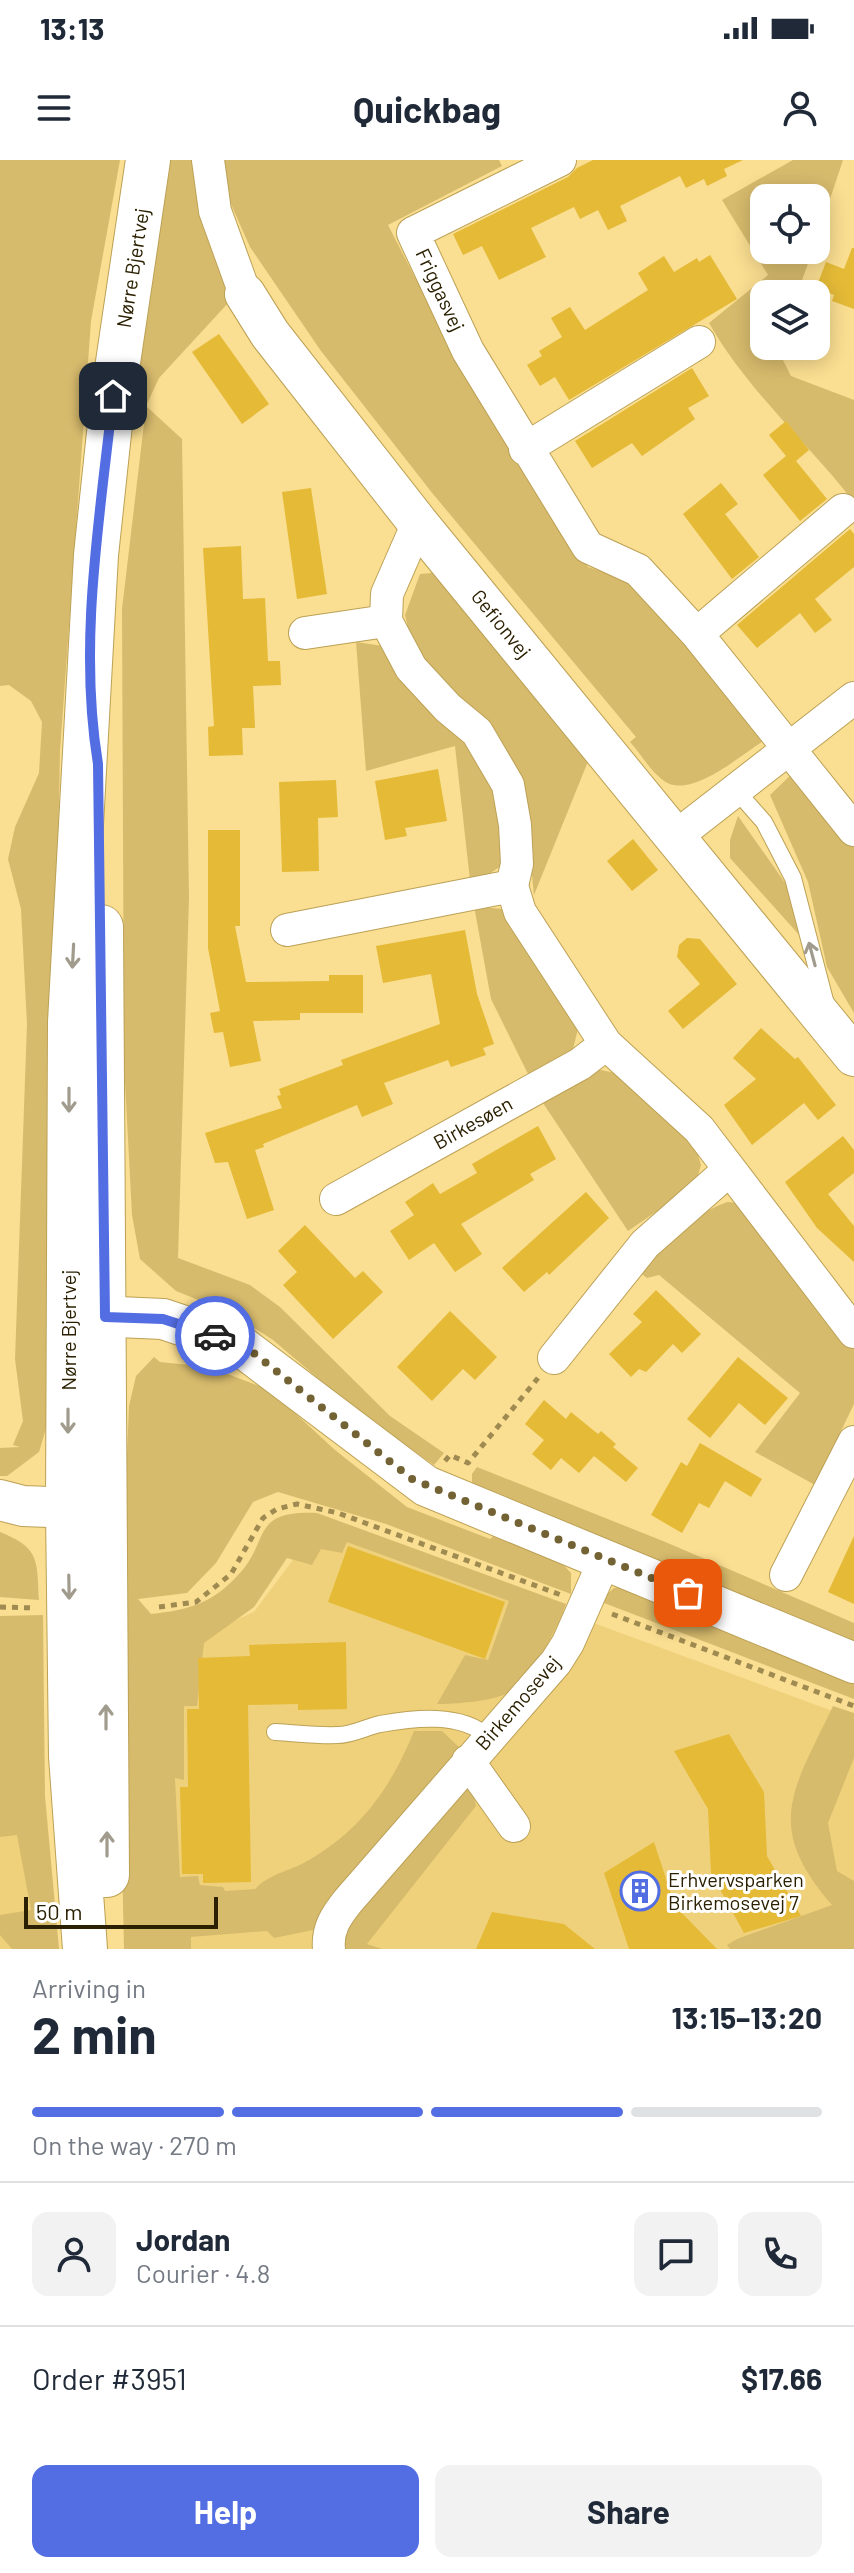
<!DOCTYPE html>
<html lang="en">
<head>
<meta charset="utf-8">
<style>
	body { margin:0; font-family:Barlow,sans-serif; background:#f2f2f3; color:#1f2937; height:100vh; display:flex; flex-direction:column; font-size:30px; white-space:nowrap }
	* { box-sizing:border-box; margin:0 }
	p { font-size:26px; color:#747a83 }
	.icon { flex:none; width:44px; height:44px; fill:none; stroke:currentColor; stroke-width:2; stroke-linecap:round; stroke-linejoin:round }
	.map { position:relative; height:1789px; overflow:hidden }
	.details { display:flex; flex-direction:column; background:#fff; flex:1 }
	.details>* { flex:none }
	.fabs { position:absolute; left:750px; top:24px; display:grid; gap:16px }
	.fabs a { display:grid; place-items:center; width:80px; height:80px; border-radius:16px; background:#fff; box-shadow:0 4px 20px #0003; font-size:40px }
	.scale { position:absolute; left:24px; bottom:20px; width:194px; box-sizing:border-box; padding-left:8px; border:4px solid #2b2001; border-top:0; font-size:22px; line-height:28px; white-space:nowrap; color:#2b2001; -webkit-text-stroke:6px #fff; paint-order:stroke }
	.pin { position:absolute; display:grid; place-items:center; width:68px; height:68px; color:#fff; margin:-34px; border-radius:16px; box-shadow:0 4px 12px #0006 }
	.courier { position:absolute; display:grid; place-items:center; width:80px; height:80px; margin:-40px; border:6px solid #536de2; border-radius:50%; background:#fff; color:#222; box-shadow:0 2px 10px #0007 }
	.headline em { font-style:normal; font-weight:700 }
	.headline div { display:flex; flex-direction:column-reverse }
	.headline { display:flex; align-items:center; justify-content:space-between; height:136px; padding:0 32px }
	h1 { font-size:52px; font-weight:700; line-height:60px }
	.bar { display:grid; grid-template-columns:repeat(4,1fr); gap:12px 8px; align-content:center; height:96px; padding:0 32px }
	.bar i { height:10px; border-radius:6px; background:#e0e1e3 }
	.bar .current { background:#536de2 }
	.bar p { grid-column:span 4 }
	.line { display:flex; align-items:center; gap:20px; padding:0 32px; border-top:2px solid #e0e1e3 }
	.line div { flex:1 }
	.round { display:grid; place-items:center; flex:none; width:84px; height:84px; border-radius:16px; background:#f2f2f3 }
	.cta { display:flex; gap:16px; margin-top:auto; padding:16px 32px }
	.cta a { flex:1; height:92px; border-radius:16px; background:#536de2; color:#fff; font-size:32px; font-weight:700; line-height:92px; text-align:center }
	.cta a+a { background:#f2f2f3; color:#1f2937 }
	.status { display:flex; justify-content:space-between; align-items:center; height:56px; padding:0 40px; background:#fff; direction:ltr }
	.status svg { height:22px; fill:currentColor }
	header { display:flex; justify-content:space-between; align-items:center; height:104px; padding:0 32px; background:#fff; font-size:36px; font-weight:700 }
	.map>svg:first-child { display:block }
</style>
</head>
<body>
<div class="status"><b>13:13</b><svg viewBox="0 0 49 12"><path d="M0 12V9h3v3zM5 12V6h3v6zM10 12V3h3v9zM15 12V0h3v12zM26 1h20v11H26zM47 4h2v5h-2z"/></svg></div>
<header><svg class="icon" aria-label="menu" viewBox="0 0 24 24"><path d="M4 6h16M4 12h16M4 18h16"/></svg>Quickbag<svg class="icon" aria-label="person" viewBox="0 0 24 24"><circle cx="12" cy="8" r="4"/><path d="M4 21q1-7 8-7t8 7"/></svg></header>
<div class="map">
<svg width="854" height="1789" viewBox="0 0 854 1789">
	<rect width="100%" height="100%" fill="#fade91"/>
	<path fill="#f0d17b" d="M 349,1373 L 854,1559 L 854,1789 L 149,1789 L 148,1499 L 254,1452 L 302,1388 Z
		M 29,1669 L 46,1789 L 0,1789 L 0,1673 Z"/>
	<path fill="#d7bb6d" d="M 0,0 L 120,0 L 91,161 L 60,591 L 47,1265 L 39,1292 L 7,1316 L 0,1316 L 0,1288 L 20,1287 L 13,1285 L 23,1261 L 15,1199 L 27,864 L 21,749 L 8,699 L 15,667 L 39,613 L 42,562 L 31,541 L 9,525 L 0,526 Z
		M 167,0 L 201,0 L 230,141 L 159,218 L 146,246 L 182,279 L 189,738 L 178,1098 L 250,1125 L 280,1147 L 390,1256 L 444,1293 L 434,1305 L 353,1248 L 273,1180 L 233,1154 L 176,1131 L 140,1099 L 132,1055 L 124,903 L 122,449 L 146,247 L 133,233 Z
		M 224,0 L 499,0 L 502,6 L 388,65 L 441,168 L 588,407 L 637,422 L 765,580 C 742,594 691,640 664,621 C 651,612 641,594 630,582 L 636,577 L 433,334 L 321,191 L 250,87 L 226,33 Z
		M 793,0 L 843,0 L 816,81 L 816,38 L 764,38 L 764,90 L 813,90 L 797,134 L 764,134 L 764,186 L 776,186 L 791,216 L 854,240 L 854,342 C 807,282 747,230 709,163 L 768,115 L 722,40 Z
		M 442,412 L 589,599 L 534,735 L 526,656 L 413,490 L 405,455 L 420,414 Z
		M 356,482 L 383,486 L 420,542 L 459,569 L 504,644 L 507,702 L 486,716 L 470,720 L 455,586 L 366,611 Z
		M 797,609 L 854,679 L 854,853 L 827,807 L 808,722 L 770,635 Z
		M 738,656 L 788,727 L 801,777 L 730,698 L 730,680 Z
		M 474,746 L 502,749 L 578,869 L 573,889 L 529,916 L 491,839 Z
		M 596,909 L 620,914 L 695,985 L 701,1005 L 695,1025 L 628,1071 L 543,943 Z
		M 727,1042 L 741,1043 L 854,1186 L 854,1244 L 815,1325 L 755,1292 L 800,1233 L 659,1115 L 647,1118 L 638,1111 C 660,1084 694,1054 727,1042 Z
		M 154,1197 L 160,1202 L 209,1207 L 270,1230 L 335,1290 L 407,1347 L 490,1379 L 496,1374 L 554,1395 L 571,1413 L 571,1434 L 386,1364 L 278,1332 L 253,1342 L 216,1403 L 187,1433 L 138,1439 L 151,1454 C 188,1450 212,1444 238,1415 C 271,1381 249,1350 317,1353 L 566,1444 C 559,1465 533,1515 515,1529 C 500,1541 456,1544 437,1544 L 465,1495 L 488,1500 L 509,1441 L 347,1382 L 342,1393 L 321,1389 L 312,1405 L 287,1398 L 254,1447 L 204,1483 L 197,1546 L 184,1546 L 184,1620 L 175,1618 L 180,1717 L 198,1716 L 200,1725 L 223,1727 L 225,1731 L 255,1729 C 270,1713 291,1711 309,1700 C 361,1670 392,1626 414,1571 L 442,1571 L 463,1591 L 318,1769 L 274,1778 L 267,1771 L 191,1777 L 191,1789 L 124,1789 L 118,1519 L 129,1246 L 136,1216 Z
		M 477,1307 L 663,1381 L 854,1463 L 854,1488 L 472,1325 L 472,1314 Z
		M 0,1372 C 40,1388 37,1400 39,1440 L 0,1437 Z
		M 635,1425 L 854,1516 L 854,1539 L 599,1441 L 614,1428 Z
		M 43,1455 L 45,1636 L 59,1789 L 12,1789 L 0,1775 L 0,1755 L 31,1750 L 17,1675 L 0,1677 L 0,1456 Z
		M 833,1546 L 854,1553 L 854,1598 L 828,1663 L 837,1711 L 854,1721 L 854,1789 L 730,1789 L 727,1785 L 737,1779 L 832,1745 C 763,1666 793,1630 833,1546 Z
		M 471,1624 L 476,1646 L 367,1784 L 382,1789 L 343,1789 L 344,1761 Z"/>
	<path fill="#e4ba37" d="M 593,0 L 743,0 L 724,9 L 727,16 L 707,26 L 704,19 L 686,28 L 680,16 L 620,46 L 627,61 L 608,70 L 598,50 L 580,59 L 574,47 L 531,68 L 546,97 L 499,120 L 482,86 L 463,95 L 453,74 L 568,17 L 577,8 Z
		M 852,88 L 854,88 L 854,149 L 832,141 L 834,135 L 816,128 L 826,102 L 844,109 Z
		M 710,95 L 737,139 L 569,240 L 555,217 L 540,226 L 527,205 L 542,196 L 539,191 L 562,177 L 551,158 L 570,147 L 585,170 L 648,130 L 638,113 L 664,96 L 674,112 L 697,98 L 699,102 Z
		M 219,174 L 269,244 L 242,264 L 192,192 Z
		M 692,208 L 709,236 L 688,248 L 695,259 L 642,296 L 632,283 L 592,308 L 575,281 Z
		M 786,261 L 809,290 L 796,301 L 827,339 L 800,361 L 763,315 L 786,296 L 769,275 Z
		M 721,323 L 738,344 L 725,354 L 759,397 L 732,419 L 683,354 Z
		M 311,328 L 327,434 L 297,439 L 282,332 Z
		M 850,369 L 854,374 L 854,407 L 815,439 L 832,460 L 815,473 L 800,453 L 757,488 L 737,465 Z
		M 241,386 L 243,439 L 265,438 L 268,501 L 280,501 L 281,525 L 253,526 L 255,568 L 242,568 L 243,595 L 209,596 L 208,567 L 214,566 L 203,388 Z
		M 438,609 L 447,661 L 405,668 L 407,676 L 385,680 L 375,621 Z
		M 336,620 L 338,657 L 318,658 L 319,711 L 282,712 L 279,622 Z
		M 208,670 L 240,670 L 240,766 L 235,766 L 246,822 L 329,821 L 329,815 L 363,815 L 363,853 L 300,853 L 300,860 L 253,861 L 261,901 L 230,907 L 223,872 L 214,873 L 210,853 L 220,851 L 208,788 Z
		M 633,679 L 658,710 L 632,731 L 607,701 Z
		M 465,770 L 477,834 L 494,884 L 483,888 L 486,895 L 451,907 L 448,900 L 384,923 L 393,944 L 362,957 L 357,945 L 263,984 L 264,987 L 255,990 L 274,1050 L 247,1059 L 228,1002 L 215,1003 L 205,973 L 282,948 L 277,936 L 281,935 L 279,929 L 343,905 L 341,900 L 440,864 L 431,814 L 383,823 L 376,786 Z
		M 687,778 L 700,779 L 737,824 L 683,869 L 668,851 L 700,824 L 677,797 L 679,785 Z
		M 761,868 L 795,899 L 798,897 L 836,945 L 818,960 L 804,943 L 752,985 L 724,945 L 756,919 L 733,898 Z
		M 538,966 L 556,999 L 530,1014 L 534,1020 L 461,1064 L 482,1094 L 455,1112 L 434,1083 L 409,1100 L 390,1071 L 414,1055 L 405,1042 L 433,1023 L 440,1034 L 477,1013 L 472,1004 Z
		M 843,976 L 854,990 L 854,1013 L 828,1034 L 854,1066 L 854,1102 L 817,1068 L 785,1022 Z
		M 586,1032 L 609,1058 L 549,1115 L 547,1112 L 524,1132 L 502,1108 Z
		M 305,1065 L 355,1118 L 363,1111 L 383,1132 L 333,1179 L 283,1125 L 297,1112 L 278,1091 Z
		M 656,1130 L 701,1174 L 682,1193 L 673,1184 L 646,1212 L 639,1209 L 631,1217 L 609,1194 L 642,1162 L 633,1154 Z
		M 450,1151 L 497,1197 L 475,1220 L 463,1209 L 432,1241 L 397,1207 Z
		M 738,1197 L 788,1238 L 765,1265 L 739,1243 L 710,1278 L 687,1259 Z
		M 544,1240 L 566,1259 L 571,1252 L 598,1274 L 601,1271 L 616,1284 L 613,1287 L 638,1308 L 626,1322 L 594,1296 L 579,1313 L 561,1298 L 551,1310 L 532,1294 L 544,1280 L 525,1264 Z
		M 700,1283 L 762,1319 L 751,1337 L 725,1321 L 709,1348 L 699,1343 L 682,1373 L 651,1355 L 681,1302 L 687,1306 Z
		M 854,1376 L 854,1444 L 828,1432 Z
		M 348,1386 L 505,1442 L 485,1499 L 328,1442 Z
		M 346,1482 L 347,1549 L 298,1550 L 298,1544 L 248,1545 L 251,1722 L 203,1723 L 203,1714 L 182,1714 L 180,1627 L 188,1627 L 187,1549 L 199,1549 L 198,1498 L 250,1496 L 249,1485 Z
		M 729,1574 L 764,1632 L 767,1696 L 801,1756 L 744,1773 L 711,1713 L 708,1649 L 674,1591 Z
		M 654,1682 L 675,1746 L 717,1789 L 629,1789 L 604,1713 Z
		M 492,1752 L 564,1764 L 595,1789 L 476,1789 Z"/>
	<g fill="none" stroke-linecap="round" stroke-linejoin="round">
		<g stroke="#bca156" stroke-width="18">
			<path id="service" d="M 734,628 L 764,662 L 793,718 L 826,844
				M 275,1572 C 296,1573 317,1576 338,1575 C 352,1575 366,1567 380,1564 C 414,1558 461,1552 488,1577"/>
		</g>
		<g stroke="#bca156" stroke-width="34">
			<path id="minor" d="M 208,0 L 215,51 L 245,134
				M 560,0 L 413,73 L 468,191 L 588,387 L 638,410 L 697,474 L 854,670
				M 525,289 L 699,182
				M 418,363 L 387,434 L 386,461 L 411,508 L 448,548 L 477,572 L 508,625 L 515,665 L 517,704 L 512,726 L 520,752 L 606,884 L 699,969 L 854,1172
				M 305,473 L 386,461
				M 697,474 L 843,350
				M 674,678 L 854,538
				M 287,770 L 512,726
				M 336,1039 L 580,904 L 606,884
				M 554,1198 L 645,1084 L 729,1010
				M 786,1415 L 854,1282
				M 468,1601 L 514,1666
				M 329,1789 C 327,1769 336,1756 348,1741 L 556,1502 L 568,1483 L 606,1397"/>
		</g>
		<g stroke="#bca156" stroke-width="42">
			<path id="tertiary" d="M 245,134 L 270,174 L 418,363 L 854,896
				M 73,1155 L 163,1159 L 238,1184 L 426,1326 L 854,1503
				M 0,1340 L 23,1346 L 102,1349"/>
		</g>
		<g stroke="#bca156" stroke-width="46">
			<path id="secondary" d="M 101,767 L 107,1715
				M 85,1789 L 71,1596 L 68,1349 L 70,862 L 96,395 L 113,236 L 148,0"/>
		</g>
		<path stroke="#9f8a51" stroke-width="5" stroke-dasharray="6 6" stroke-linecap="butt" d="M 445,1301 L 450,1295 L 468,1303 L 538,1218
			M 0,1447 L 35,1448
			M 159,1447 L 196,1442 L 231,1414 L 263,1358 L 277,1349 L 297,1344 L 338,1353 L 561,1435
			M 612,1454 L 854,1546"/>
		<use href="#service" stroke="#fff" stroke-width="16"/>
		<use href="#minor" stroke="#fff" stroke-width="32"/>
		<use href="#tertiary" stroke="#fff" stroke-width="40"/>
		<use href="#secondary" stroke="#fff" stroke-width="44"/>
	</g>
	<defs><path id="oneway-shaft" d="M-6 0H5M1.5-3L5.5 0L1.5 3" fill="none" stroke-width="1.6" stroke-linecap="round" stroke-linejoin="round" transform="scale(2)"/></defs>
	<g stroke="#a09b8d">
		<use href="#oneway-shaft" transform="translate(812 794) rotate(-105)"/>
		<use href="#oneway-shaft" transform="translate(73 796) rotate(93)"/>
		<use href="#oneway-shaft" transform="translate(69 940) rotate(90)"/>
		<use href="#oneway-shaft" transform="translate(68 1261) rotate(90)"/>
		<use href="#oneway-shaft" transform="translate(69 1427) rotate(89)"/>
		<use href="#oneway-shaft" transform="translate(106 1557) rotate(-90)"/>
		<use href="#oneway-shaft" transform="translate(107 1684) rotate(-90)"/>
	</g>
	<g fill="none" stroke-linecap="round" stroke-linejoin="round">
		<path stroke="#736233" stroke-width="8" stroke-dasharray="0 14.4" d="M 215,1176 L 251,1191 L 412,1319 L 688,1433"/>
		<path stroke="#536de2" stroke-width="10" d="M 113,236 C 100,357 78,483 98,604 L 105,1157 L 163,1159 L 215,1176"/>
	</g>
	<defs>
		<g id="building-ring" transform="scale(2)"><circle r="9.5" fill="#fff" stroke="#536de2" stroke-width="1.5"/><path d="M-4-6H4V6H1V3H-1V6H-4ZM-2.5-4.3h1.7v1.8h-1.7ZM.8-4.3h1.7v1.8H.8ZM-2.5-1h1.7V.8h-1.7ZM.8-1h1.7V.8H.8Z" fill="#536de2"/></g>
	</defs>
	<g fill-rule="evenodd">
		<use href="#building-ring" x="640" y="1731"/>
	</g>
	<g text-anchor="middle" stroke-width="6" stroke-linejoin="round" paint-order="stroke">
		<g font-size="20" fill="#2b2001" stroke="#fff">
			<text transform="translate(133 108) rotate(-81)" y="7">Nørre Bjertvej</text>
			<text transform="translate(440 130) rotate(65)" y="7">Friggasvej</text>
			<text transform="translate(501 464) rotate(51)" y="7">Gefionvej</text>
			<text transform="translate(473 963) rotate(-29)" y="7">Birkesøen</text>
			<text transform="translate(69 1170) rotate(-90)" y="7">Nørre Bjertvej</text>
			<text transform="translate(518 1543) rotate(-49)" y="7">Birkemosevej</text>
		</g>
		<g font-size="20" fill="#2b2001" stroke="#fff" text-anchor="start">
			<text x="668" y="1727">Erhvervsparken<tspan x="668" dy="23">Birkemosevej 7</tspan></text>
		</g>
	</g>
</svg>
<div class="fabs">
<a><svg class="icon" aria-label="locate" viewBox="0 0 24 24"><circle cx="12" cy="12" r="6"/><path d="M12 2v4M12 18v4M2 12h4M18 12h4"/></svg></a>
<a><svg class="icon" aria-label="layers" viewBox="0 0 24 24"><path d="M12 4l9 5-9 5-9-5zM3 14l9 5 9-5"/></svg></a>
</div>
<div class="scale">50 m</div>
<div class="pin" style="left:688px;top:1433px;background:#ea580c"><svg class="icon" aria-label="bag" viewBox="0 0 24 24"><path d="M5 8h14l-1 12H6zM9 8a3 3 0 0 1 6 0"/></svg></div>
<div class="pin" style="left:113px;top:236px;background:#1f2937"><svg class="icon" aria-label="home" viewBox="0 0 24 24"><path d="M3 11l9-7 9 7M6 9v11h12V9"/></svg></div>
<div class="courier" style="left:215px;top:1176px"><svg class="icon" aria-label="car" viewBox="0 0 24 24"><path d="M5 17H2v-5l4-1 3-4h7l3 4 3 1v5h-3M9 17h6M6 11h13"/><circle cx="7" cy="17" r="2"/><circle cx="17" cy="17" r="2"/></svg></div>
</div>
<section class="details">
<div class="headline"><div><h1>2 min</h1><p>Arriving in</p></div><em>13:15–13:20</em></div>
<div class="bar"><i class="current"></i><i class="current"></i><i class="current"></i><i></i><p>On the way · 270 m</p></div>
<div class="line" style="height:144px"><a class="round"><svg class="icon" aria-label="person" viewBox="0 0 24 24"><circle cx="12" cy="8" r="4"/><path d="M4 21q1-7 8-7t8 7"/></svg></a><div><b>Jordan</b><p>Courier · 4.8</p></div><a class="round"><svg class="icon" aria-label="chat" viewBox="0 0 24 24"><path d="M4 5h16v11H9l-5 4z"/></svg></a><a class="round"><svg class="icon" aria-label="phone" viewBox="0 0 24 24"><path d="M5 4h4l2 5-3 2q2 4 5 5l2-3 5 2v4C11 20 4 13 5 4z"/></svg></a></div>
<div class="line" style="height:104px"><div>Order #3951</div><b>$17.66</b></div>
<div class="cta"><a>Help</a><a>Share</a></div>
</section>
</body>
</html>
